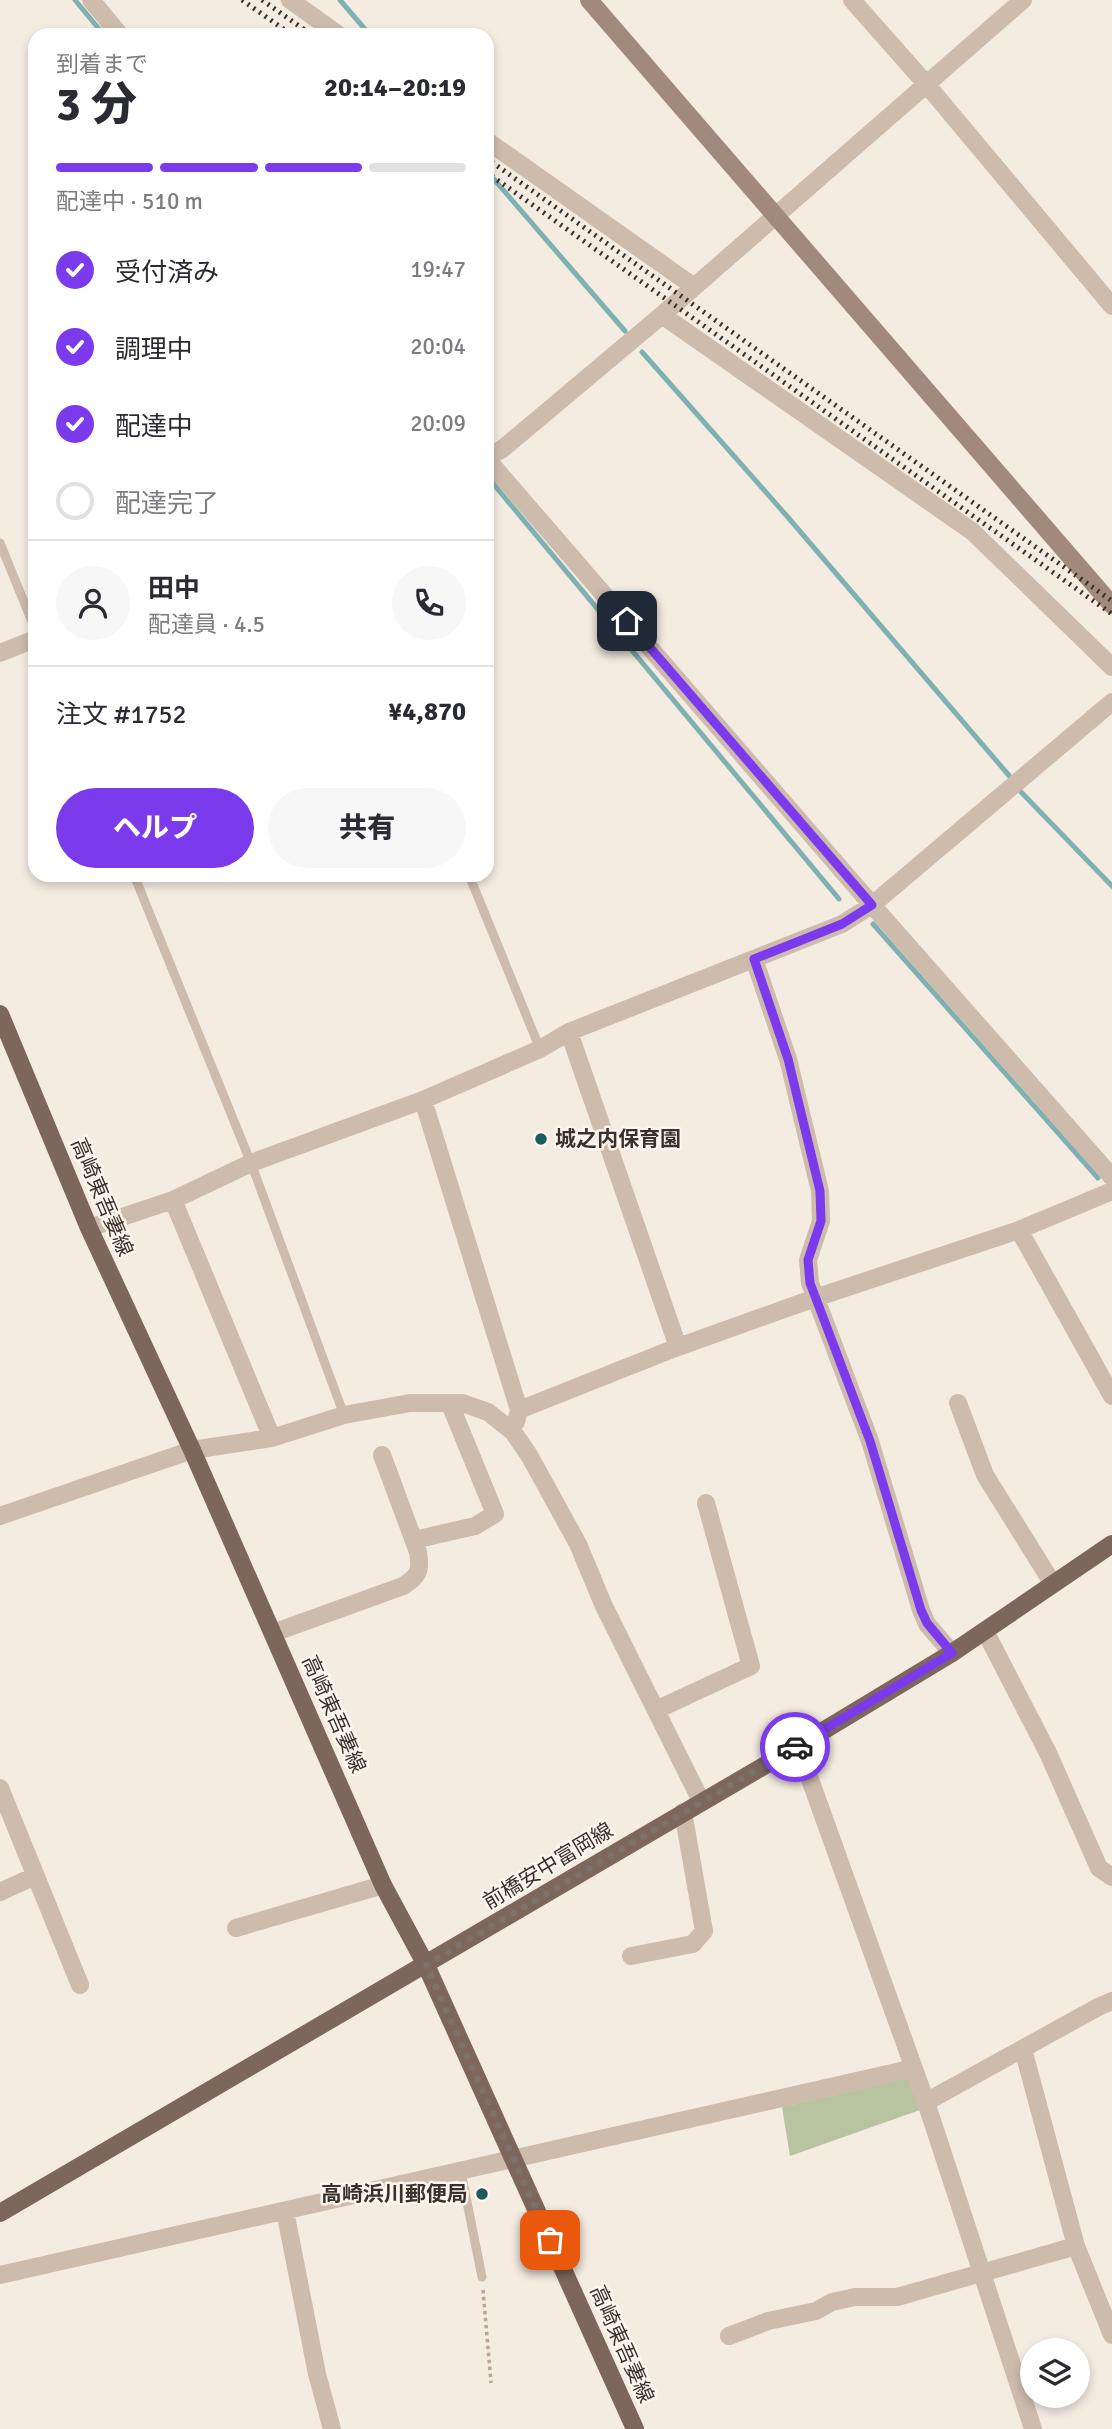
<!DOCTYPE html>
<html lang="ja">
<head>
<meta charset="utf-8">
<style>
	body { margin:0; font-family:Signika,"Noto Sans JP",sans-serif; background:#f7f7f7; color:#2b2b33; height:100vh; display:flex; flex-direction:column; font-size:26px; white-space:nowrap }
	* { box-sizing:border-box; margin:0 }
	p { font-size:23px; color:#7c7c81 }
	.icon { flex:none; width:38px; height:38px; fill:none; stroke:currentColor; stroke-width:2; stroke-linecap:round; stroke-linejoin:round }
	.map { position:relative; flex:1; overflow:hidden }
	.details { position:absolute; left:28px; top:28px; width:466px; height:854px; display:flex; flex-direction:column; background:#fff; border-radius:21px; box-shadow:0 4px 10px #0003 }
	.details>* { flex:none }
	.controls { position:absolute; left:1020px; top:2338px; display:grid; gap:14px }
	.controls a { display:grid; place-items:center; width:70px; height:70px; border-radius:50%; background:#fff; box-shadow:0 4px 10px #0003; font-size:35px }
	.pin { position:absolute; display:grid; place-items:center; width:60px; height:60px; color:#fff; margin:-30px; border-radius:14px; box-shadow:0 4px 10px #0006 }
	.courier { position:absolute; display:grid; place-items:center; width:70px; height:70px; margin:-35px; border:5px solid #7c3aed; border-radius:50%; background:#fff; color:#222; box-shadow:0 2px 9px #0007 }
	.overview em { font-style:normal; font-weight:800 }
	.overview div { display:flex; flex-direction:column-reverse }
	.overview { display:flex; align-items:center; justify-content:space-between; height:119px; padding:0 28px }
	h1 { font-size:46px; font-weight:800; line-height:52px }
	.bar { display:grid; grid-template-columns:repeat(4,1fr); gap:10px 7px; align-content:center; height:84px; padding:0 28px }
	.bar i { height:9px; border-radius:5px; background:#e1e1e2 }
	.bar .active { background:#7c3aed }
	.bar p { grid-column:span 4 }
	.line { display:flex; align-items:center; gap:18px; padding:0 28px; border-top:2px solid #e1e1e2 }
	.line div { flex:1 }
	.round { display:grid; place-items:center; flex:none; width:74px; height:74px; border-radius:37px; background:#f7f7f7 }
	ol { padding:0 28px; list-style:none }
	li { display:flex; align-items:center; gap:21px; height:77px }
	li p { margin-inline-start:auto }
	li .icon { padding:7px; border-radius:50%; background:#7c3aed; color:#fff; stroke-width:4 }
	li:last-child { color:#7c7c81 }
	li i { width:38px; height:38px; border:4px solid #e1e1e2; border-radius:50% }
	.button { display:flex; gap:14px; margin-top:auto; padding:14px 28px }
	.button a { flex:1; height:80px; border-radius:42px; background:#7c3aed; color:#fff; font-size:28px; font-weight:800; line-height:80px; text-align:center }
	.button a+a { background:#f7f7f7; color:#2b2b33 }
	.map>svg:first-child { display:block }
</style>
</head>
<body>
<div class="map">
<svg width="1112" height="2429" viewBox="0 0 1112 2429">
	<rect width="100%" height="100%" fill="#f4ebe1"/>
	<path fill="#b8c4a0" d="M 908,2078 L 920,2110 L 790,2156 L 782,2107 Z"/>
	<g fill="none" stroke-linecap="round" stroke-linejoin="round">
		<path stroke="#7fb0b2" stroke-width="5" d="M 75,0 L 104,35
			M 340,0 L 370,35
			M 486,170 L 625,331
			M 642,352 L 786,515 L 1012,779
			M 486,475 L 839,899
			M 1021,792 L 1112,886
			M 873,924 L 1098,1178"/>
		<path stroke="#b9a596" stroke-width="3.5" stroke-dasharray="3.5 3.5" stroke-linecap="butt" d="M 483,2290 L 491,2383"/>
		<path stroke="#cdbbac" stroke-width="9" d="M 0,543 L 35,629
			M 134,875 L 251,1163 L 344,1415
			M 469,875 L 540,1049
			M 461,2172 L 482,2277"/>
		<path stroke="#cdbbac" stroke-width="18" d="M 91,0 L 120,35
			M 290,0 L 339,35
			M 852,0 L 927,85 L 1112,306
			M 486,140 L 693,286
			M 662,315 L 973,532 L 1112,667
			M 486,457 L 501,450 L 662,315 L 1023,0
			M 486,458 L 872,905 L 1112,1177
			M 0,653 L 35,639
			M 754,959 L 788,1059 L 820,1191 L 821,1221 L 808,1260 L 810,1283 L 870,1441 L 921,1610 L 927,1624 L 952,1653
			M 569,1032 L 678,1347
			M 423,1100 L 519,1410 L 516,1422
			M 173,1200 L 272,1438
			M 89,1228 L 173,1200 L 251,1163 L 423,1100 L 540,1049 L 569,1032 L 842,924 L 872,905 L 1112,702
			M 1019,1230 L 1112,1396
			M 958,1403 L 985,1475 L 1053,1584
			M 519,1410 L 678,1347 L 815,1298 L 1019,1230 L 1112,1191
			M 0,1516 L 192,1450 L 272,1438 L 344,1415 L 410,1403 L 462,1403 L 488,1412 L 513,1432 L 529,1455 L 578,1544 L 603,1604 L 701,1801
			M 414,1540 L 475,1526 L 495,1514 L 450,1404
			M 985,1631 L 1048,1753 L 1099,1868 L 1112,1877
			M 273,1633 L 403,1586 C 419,1576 421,1571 418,1552 L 382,1455
			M 656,1710 L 751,1666 L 706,1503
			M 798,1746 L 926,2102 L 1033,2429
			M 0,1788 L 80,1985
			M 0,1892 L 35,1876
			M 236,1928 L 383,1885
			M 631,1956 L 693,1944 L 704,1931 L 683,1812
			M 1023,2049 L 1076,2246 L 1112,2335
			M 926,2102 L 1100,2006 L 1112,2001
			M 285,2211 L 317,2374 L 332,2429
			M 0,2275 L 914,2068
			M 729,2336 L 768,2321 L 816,2311 L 832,2302 L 855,2297 L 897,2297 L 1076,2246"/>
		<path stroke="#a18a7d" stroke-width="18" d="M 589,0 L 1112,605"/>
		<path stroke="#7d675c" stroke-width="18" d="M 0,1014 L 89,1228 L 192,1450 L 383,1885 L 426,1965 L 635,2429
			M 0,2213 L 798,1746 L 952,1653 L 1112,1544"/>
		<path stroke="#3b302b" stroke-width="5" stroke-dasharray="2 5" stroke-linecap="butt" d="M 242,0 L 292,35
			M 262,0 L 312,35
			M 486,158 L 1112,601
			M 486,172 L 1112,614"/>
	</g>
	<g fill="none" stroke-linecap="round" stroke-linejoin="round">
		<path stroke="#7c716b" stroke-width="7" stroke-dasharray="0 12.6" d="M 550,2240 L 426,1965 L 795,1747"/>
		<path stroke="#7c3aed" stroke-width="9" d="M 627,621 L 872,905 L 842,924 L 754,959 L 788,1059 L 820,1191 L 821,1221 L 808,1260 L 810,1283 L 870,1441 L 921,1610 L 927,1623 L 952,1653 L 795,1747"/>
	</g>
	<g fill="#1f5a5e" stroke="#fbf5ee" stroke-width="2.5">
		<circle cx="541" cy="1139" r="7"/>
		<circle cx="482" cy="2194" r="7"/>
	</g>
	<g text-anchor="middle" stroke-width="5" stroke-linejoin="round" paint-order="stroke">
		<g font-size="21" font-weight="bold" fill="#3b302b" stroke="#fbf5ee" text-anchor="start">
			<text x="555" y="1146">城之内保育園</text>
			<text x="468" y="2201" text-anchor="end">高崎浜川郵便局</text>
		</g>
		<g font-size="21" fill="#3b302b" stroke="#fbf5ee">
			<text transform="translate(102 1197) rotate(67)" y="7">高崎東吾妻線</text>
			<text transform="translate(334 1714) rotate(66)" y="7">高崎東吾妻線</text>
			<text transform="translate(548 1866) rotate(-31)" y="7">前橋安中富岡線</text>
			<text transform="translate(622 2344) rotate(66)" y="7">高崎東吾妻線</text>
		</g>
	</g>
</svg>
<div class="controls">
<a><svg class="icon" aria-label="layers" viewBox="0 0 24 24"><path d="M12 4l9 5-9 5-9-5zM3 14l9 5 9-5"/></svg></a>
</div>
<div class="pin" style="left:550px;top:2240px;background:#ea580c"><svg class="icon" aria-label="bag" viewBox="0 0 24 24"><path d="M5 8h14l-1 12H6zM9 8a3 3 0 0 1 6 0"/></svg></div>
<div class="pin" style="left:627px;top:621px;background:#1f2937"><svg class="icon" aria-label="home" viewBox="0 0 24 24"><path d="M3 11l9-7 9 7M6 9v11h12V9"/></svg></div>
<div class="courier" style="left:795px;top:1747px"><svg class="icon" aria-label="car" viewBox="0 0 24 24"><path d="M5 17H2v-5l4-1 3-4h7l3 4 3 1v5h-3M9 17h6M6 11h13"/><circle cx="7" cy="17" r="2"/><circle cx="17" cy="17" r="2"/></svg></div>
<section class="details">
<div class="overview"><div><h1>3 分</h1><p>到着まで</p></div><em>20:14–20:19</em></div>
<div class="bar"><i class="active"></i><i class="active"></i><i class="active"></i><i></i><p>配達中 · 510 m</p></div>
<ol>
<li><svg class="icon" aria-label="check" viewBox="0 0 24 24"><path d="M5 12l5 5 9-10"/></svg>受付済み<p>19:47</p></li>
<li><svg class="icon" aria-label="check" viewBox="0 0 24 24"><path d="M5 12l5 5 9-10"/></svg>調理中<p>20:04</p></li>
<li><svg class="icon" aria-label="check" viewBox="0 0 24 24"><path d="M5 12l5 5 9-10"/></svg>配達中<p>20:09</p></li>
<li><i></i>配達完了</li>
</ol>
<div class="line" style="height:126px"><a class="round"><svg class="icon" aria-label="person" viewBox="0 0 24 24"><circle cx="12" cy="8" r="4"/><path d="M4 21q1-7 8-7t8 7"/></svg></a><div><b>田中</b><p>配達員 · 4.5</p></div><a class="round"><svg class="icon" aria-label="phone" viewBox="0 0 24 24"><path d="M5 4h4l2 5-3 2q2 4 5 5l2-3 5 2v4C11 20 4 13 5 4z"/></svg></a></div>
<div class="line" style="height:91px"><div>注文 #1752</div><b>¥4,870</b></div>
<div class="button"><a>ヘルプ</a><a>共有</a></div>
</section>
</div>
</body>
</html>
